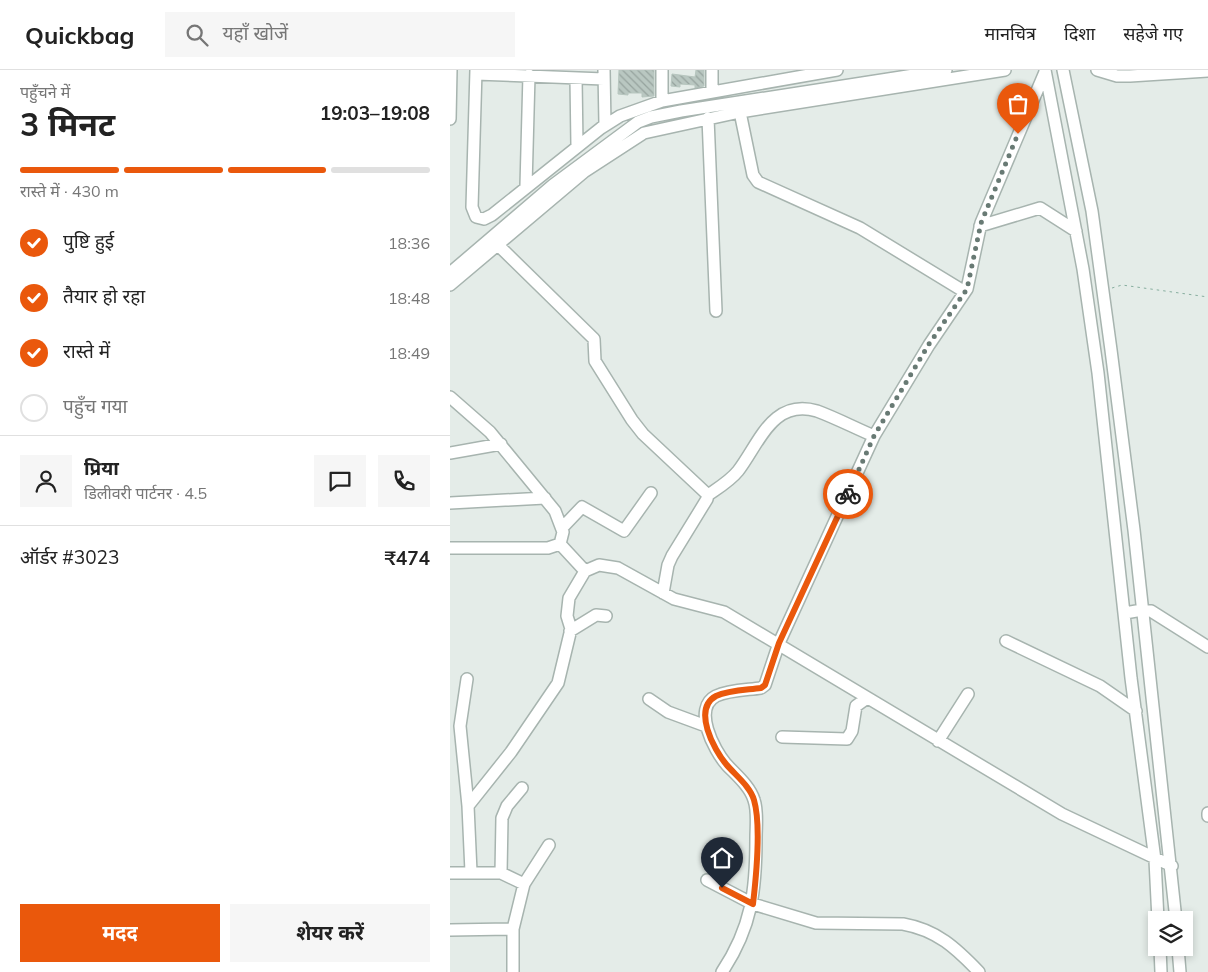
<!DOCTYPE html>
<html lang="hi">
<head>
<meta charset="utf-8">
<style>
	body { margin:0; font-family:Mulish,"Noto Sans Devanagari",sans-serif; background:#f6f6f6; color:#222; height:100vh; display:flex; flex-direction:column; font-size:19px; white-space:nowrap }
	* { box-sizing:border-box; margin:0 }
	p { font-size:16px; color:#767676 }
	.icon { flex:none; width:28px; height:28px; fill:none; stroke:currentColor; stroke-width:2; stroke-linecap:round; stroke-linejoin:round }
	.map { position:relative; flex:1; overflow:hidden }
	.details { display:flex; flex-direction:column; background:#fff; width:450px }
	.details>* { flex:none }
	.fabs { position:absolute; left:698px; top:841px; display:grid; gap:10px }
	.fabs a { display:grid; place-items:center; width:45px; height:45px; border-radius:0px; background:#fff; box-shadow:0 2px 8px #0003; font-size:25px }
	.pin { position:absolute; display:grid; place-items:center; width:42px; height:42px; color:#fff; margin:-51px -21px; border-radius:50% 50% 50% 0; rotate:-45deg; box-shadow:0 0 5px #0007 }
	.pin .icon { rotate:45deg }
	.courier { position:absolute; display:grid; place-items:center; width:50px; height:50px; margin:-25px; border:4px solid #ea580c; border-radius:50%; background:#fff; color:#222; box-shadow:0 1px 6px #0007 }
	.headline em { font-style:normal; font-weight:700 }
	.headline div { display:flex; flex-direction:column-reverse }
	.headline { display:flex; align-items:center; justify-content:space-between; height:85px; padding:0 20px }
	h1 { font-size:32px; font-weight:700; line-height:38px }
	.bar { display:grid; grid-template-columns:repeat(4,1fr); gap:8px 5px; align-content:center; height:60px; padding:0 20px }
	.bar i { height:6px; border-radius:4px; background:#e0e0e0 }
	.bar .on { background:#ea580c }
	.bar p { grid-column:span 4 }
	.line { display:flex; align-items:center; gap:12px; padding:0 20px; border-top:1px solid #e0e0e0 }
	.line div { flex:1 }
	.round { display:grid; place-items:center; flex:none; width:52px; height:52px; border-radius:0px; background:#f6f6f6 }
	ol { padding:0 20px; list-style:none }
	li { display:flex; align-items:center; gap:15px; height:55px }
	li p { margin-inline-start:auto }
	li .icon { padding:5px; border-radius:50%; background:#ea580c; color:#fff; stroke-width:4 }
	li:last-child { color:#767676 }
	li i { width:28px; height:28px; border:2px solid #e0e0e0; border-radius:50% }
	.button { display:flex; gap:10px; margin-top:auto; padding:10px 20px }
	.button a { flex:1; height:58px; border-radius:0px; background:#ea580c; color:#fff; font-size:20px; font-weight:700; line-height:58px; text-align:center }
	.button a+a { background:#f6f6f6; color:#222 }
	header { display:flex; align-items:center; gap:30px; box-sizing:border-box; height:70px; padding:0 25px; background:#fff; border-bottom:1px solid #e0e0e0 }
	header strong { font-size:24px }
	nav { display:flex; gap:28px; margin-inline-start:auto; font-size:18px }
	.search { width:350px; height:45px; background:#f6f6f6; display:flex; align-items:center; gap:12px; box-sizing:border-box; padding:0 18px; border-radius:0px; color:#767676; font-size:19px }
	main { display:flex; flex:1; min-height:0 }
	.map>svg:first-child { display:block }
</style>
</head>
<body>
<header>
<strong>Quickbag</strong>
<div class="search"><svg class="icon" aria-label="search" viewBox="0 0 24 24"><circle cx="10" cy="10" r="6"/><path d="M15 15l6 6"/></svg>यहाँ खोजें</div>
<nav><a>मानचित्र</a><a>दिशा</a><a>सहेजे गए</a></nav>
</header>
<main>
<section class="details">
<div class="headline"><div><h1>3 मिनट</h1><p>पहुँचने में</p></div><em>19:03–19:08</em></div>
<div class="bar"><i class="on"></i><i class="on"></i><i class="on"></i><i></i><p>रास्ते में · 430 m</p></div>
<ol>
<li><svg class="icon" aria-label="check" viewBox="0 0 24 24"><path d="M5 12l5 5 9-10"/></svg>पुष्टि हुई<p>18:36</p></li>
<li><svg class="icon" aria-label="check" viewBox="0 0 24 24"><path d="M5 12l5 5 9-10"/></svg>तैयार हो रहा<p>18:48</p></li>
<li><svg class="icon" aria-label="check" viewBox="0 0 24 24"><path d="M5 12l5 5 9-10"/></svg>रास्ते में<p>18:49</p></li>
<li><i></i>पहुँच गया</li>
</ol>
<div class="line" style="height:90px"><a class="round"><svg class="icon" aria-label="person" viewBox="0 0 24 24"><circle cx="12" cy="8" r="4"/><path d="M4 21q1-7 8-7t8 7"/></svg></a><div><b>प्रिया</b><p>डिलीवरी पार्टनर · 4.5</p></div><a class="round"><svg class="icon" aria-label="chat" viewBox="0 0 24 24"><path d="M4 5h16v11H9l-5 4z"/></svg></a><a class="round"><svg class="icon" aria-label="phone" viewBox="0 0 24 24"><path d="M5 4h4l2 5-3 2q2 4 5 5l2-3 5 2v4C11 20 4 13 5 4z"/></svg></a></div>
<div class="line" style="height:65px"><div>ऑर्डर #3023</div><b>₹474</b></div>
<div class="button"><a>मदद</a><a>शेयर करें</a></div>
</section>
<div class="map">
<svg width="758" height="902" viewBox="0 0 758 902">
	<defs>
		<pattern id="building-back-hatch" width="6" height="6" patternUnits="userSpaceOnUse" patternTransform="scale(1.25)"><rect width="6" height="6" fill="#b9c7c1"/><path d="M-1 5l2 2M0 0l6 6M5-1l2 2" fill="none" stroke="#96a39e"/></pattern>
	</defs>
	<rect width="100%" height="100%" fill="#e4ece8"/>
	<path fill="url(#building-back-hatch)" stroke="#b7c6bf" d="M 169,0 L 204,0 L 204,26 L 192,27 L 192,23 L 178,23 L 178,25 L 168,24 Z
		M 246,0 L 254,0 L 254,16 L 245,18 L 245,15 L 230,14 L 230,17 L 221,16 L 222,4 L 245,7 Z"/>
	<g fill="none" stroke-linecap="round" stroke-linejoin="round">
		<g stroke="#a7b4af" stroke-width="14">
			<path id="minor" d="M 26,0 L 22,137 L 26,147 L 34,149 L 42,145 L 151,58 L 170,46 L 212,31 L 387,0
				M 154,0 L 155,55
				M 595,0 L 633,199 L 648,303 L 681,608 L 705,790 L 708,850
				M 613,0 L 642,141 L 661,280 L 684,460 L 726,850
				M 647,0 L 667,6 L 680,6 L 758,1
				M 26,4 L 154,9
				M 126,8 L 127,76
				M 262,21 L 262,0
				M 212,31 L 212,0
				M 290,42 L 303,105 L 308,112 L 410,158 L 515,222
				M 258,48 L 266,241
				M 0,49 L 1,0
				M 76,116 L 79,5
				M 530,156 L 590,138 L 626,161
				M 48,175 L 144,269 L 145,291 L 182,350 L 193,364 L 258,425 L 257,429 L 222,486 L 218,495 L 213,523
				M 0,203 L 103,115 L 188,52 L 201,47 L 231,41 L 496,0
				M 0,215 L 134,102 L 194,63 L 290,42 L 555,0
				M 0,327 L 40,362 L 105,441 L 113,462 L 110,474 L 98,478 L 0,478
				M 0,383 L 51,374
				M 258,425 C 268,418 280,411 288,401 C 309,374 322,328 367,341 C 386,348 405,358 424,366
				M 0,433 L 95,428
				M 112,458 L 132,437 L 174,461 L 201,423
				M 110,474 L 135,501
				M 675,543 L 692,540 L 701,541 L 758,577
				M 120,561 L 146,545 L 156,546
				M 556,571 L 650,616 L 686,641
				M 17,609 L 10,656 L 18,736 L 21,802
				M 199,629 L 218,642 L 256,656
				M 332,667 L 397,669 L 402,661 L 406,636 L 417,628
				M 488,671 L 518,624
				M 18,736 L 61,682 L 108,613 L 121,559 L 117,546 L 119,528 L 135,501 L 149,495 L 168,498 L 224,529 L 274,542 L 612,744 L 722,796
				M 758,743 L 758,746
				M 0,803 L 51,803 L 74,814
				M 51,803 L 52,748 L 57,736 L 72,718
				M 257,810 L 303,834 L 366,853 L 453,854 C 487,860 506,878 529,902
				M 0,860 L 63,859
				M 710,878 L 711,902
				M 728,878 L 730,902
				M 63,902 L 63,859 L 74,814 L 99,775
				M 272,902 C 302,857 306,820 306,768 C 306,756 308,741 304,730 C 300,716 285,704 276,694 C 264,680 242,638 266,626 C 279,620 297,620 311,618 L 315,615 L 329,573 L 424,366 L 479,275 L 517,219 L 531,153 L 595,2"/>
		</g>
		<path stroke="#87ae9f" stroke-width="1" stroke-dasharray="2.5 4" stroke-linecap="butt" d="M 662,218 L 672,215 L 758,227"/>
		<use href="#minor" stroke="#fff" stroke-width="11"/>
	</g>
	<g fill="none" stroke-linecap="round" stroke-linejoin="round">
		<path stroke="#687a74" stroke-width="5" stroke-dasharray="0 9" d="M 398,424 L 424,366 L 479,274 L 517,219 L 531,153 L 568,64"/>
		<path stroke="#ea580c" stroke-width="6" d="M 272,818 L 303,834 C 306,808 311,754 304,730 C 300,716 285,705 276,694 C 264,680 242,639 266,626 C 279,620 297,620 311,618 L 315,615 L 329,573 L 398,424"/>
	</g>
</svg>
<div class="fabs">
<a><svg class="icon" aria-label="layers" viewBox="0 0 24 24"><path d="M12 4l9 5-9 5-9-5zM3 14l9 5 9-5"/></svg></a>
</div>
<div class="pin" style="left:568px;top:64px;background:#ea580c"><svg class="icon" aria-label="bag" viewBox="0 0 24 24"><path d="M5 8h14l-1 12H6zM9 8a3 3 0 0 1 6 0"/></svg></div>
<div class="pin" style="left:272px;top:818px;background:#1f2937"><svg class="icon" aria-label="home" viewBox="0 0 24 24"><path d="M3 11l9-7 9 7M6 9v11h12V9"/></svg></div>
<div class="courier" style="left:398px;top:424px"><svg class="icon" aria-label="bike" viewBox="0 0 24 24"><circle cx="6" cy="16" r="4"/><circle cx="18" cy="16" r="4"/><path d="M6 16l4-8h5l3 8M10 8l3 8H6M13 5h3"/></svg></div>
</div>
</main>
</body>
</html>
